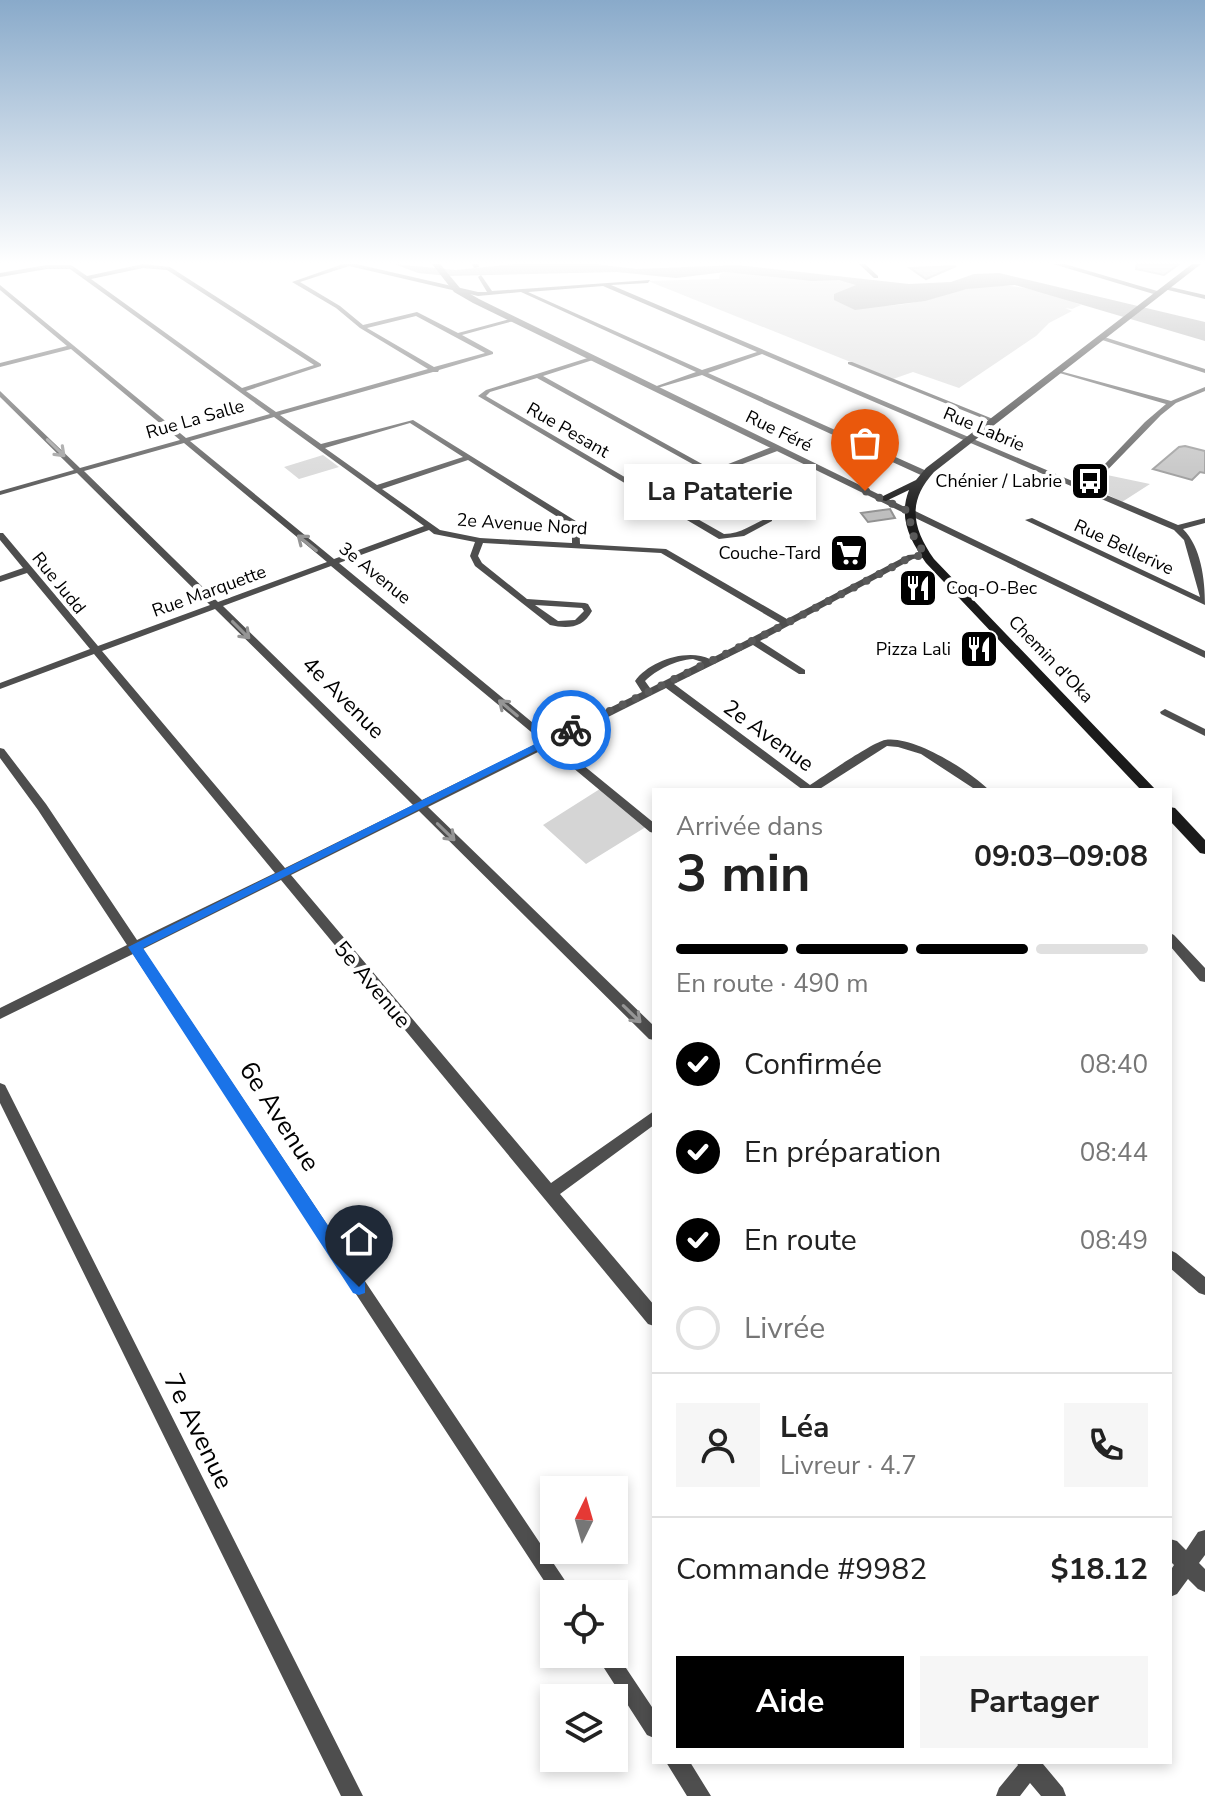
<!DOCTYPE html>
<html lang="fr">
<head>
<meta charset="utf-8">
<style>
	body { margin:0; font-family:"Nunito Sans",sans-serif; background:#f6f6f6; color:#222; height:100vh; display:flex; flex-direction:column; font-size:30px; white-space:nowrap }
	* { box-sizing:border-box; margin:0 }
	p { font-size:26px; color:#767676 }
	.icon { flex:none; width:44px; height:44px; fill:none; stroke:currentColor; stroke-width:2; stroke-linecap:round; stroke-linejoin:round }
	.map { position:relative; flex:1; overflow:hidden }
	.drawer { position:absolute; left:652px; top:788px; width:520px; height:976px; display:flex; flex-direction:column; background:#fff; border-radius:0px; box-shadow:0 4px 12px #0003 }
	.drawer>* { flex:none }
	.needle { width:52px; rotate:5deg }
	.fabs { position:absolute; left:540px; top:1476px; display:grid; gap:16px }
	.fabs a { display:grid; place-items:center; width:88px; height:88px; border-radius:0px; background:#fff; box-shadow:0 4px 12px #0003; font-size:40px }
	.pin { position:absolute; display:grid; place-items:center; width:68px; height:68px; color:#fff; margin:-82px -34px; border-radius:50% 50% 50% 0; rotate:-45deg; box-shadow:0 0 8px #0007 }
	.pin .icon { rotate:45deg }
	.courier { position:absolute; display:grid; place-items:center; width:80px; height:80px; margin:-40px; border:6px solid #1a73e8; border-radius:50%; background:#fff; color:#222; box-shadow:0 2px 10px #0007 }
	.bubble { position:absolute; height:56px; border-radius:0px; background:#fff; box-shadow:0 4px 12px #0003; font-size:26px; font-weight:700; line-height:56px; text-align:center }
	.head em { font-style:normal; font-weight:700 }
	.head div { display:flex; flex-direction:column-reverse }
	.head { display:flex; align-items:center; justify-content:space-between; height:136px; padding:0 24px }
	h1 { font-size:52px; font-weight:700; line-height:60px }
	.bar { display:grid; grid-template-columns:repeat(4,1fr); gap:12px 8px; align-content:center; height:96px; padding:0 24px }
	.bar i { height:10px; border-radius:6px; background:#e0e0e0 }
	.bar .active { background:#000 }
	.bar p { grid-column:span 4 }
	.line { display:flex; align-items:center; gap:20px; padding:0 24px; border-top:2px solid #e0e0e0 }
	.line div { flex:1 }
	.round { display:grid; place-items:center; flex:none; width:84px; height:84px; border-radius:0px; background:#f6f6f6 }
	ol { padding:0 24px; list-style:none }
	li { display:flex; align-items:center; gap:24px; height:88px }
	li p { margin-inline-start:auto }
	li .icon { padding:8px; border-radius:50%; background:#000; color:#fff; stroke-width:4 }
	li:last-child { color:#767676 }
	li i { width:44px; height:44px; border:4px solid #e0e0e0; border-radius:50% }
	.action { display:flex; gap:16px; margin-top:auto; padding:16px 24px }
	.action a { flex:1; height:92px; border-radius:0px; background:#000; color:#fff; font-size:32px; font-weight:700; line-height:92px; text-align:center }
	.action a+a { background:#f6f6f6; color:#222 }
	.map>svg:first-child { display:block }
</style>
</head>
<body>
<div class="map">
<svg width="1205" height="1796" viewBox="0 0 1205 1796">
	<rect width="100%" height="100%" fill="#fff"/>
	<path fill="#d5d5d5" d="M 725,272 L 850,281 L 856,285 L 854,288 L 834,294 C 850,298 866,303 882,305 C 906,308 943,294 967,289 C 1006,280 1044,290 1081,305 L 1072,309 L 1065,308 L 1072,311 L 1049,323 L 1036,336 L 959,388 L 913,372 L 893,379 L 648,281 L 719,279 L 720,274 Z
		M 323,455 L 339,467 L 299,479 L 284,467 Z
		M 1107,475 L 1150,484 L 1122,502 L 1097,489 Z
		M 603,787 L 649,825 L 586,864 L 543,825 Z"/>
	<path fill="#9c9c9c" d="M 394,264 L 456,270 L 516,264 L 595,264 L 637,269 L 737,265 L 909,284 L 951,282 L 974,274 L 999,273 L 1205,322 L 1205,341 L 1015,285 L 967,289 L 925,301 L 855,310 L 834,300 L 834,294 L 856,285 L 839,280 L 812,281 L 725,272 L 676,278 L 617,272 L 449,276 L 418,273 Z"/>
	<path fill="#bebebe" stroke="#929292" stroke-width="2" d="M 1137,264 L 1179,264 L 1164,275 L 1136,269 Z
		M 956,266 L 926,279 L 910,268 Z
		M 1185,446 L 1205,451 L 1205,473 L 1200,472 L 1192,480 L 1153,469 L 1179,447 Z
		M 890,509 L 895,518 L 868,522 L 861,513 Z"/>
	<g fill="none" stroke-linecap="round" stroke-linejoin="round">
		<path fill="#4e4e4e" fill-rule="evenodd" d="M 143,264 L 170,267 L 321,364 L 321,366 L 246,391 L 276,412 L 428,369 L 360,328 L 336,308 L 292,282 L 343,264 L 356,264 L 478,292 L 487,292 L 478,277 L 481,275 L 492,291 L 650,280 L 648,283 L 611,285 L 1084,486 L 1145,422 L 1166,404 L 1056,372 L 1056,370 L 1171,401 L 1205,387 L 1205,391 L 1176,403 L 1161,415 L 1090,488 L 1178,525 L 1205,518 L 1205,523 L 1183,529 C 1201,547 1205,579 1205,605 L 1025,520 L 1032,518 L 1200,597 L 1184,540 L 1174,530 L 762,354 L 708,373 L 929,472 L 929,476 L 923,476 L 702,375 L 654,389 L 654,387 L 696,372 L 521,292 L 478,296 L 349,266 L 300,282 L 340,306 L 363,325 L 417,312 L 458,333 L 514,318 L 517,320 L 462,335 L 493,352 L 493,354 L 439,370 L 438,372 L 433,372 L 280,415 L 321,444 L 413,420 L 579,523 L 580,544 L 666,549 L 787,619 L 908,555 L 928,553 L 928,557 L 913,559 L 760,641 L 805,670 L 805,674 L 799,674 L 753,645 L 674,684 L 810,785 C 824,776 873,742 885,740 C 913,735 970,771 989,790 L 976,790 L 921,754 L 898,747 L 887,746 L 818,790 L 803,790 L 666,688 L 556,743 L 654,823 L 654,833 L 650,832 L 548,747 L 428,807 L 654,1026 L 654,1040 L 649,1039 L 419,811 L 291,875 L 551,1183 L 654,1111 L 654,1125 L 560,1194 L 654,1305 L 654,1326 L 648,1324 L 281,880 L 143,949 L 574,1594 L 554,1594 L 554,1596 L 133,954 L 0,1019 L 0,1008 L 127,945 L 38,810 L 0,758 L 0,748 L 4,749 L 46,804 L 137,940 L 275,873 L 94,654 L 0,689 L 0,683 L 90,649 L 27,573 L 0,582 L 0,576 L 23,568 L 0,540 L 0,533 L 3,533 L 98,646 L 210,605 L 77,473 L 0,495 L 0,491 L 74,470 L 0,397 L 0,391 L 80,468 L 180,440 L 71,349 L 0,367 L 0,363 L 67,346 L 0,290 L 0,285 L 186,438 L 270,414 L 70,269 L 47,269 L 0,277 L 0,273 L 47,265 L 71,265 L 87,276 ZM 143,268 L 167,270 L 314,365 L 242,388 L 91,279 ZM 603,286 L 757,352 L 702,370 L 528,292 ZM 416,316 L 485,353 L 434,367 L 367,328 ZM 274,417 L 424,526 L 334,559 L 190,441 ZM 410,423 L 463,457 L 377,485 L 325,448 ZM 184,443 L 327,562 L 218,602 L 84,471 ZM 468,460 L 572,526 L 572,543 L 480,538 L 440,530 L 382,489 ZM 429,530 L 434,534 L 475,542 L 470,556 L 475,566 L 550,625 C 568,629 583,628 592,611 L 588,604 L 585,603 L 527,599 L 482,563 L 478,556 L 483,543 L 661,553 L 780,623 L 710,659 C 687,648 649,661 635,681 L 642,692 L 550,737 L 339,563 ZM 331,566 L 542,741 L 422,800 L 223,606 ZM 535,605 L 582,608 L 584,611 L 575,620 L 558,621 ZM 215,609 L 413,805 L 285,868 L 102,651 ZM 693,659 L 702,662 L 650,688 L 645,681 C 656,670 676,660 693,659 Z
			M 472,264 L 478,264 L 479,267 L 474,268 Z
			M 859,264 L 865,264 L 878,276 L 878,278 L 874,278 Z
			M 1166,286 L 1205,295 L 1205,299 L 1164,289 Z
			M 1101,336 L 1205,369 L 1205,373 L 1099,339 Z
			M 594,356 L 597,358 L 596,359 L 543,376 L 713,470 L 774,446 L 780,446 L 780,450 L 657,496 L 724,534 C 746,533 756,520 772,517 L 772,521 L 744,536 L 719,539 L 478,396 L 486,390 ZM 537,378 L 707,472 L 652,493 L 486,396 L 490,392 Z
			M 848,362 L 852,362 L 998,421 L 992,422 L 848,364 Z
			M 905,509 L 911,509 L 1205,651 L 1205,658 L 905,513 Z
			M 1165,709 L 1205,729 L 1205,736 L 1161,714 L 1160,712 Z
			M 1170,933 L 1174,935 L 1205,968 L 1205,982 L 1200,981 L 1170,946 Z
			M 0,1083 L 5,1085 L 363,1796 L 341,1796 L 0,1103 Z
			M 1170,1250 L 1176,1253 L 1205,1277 L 1205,1295 L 1199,1293 L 1170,1268 Z
			M 1205,1530 L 1205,1555 L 1199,1563 L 1205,1569 L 1205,1592 L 1198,1589 L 1188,1579 L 1177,1594 L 1170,1597 L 1170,1571 L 1174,1565 L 1170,1561 L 1170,1539 L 1177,1541 L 1186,1550 L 1198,1532 Z
			M 614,1650 L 654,1710 L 654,1738 L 647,1735 L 595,1654 L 614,1654 Z
			M 666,1762 L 690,1762 L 711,1796 L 687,1796 Z
			M 1016,1762 L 1044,1762 L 1043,1764 L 1063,1788 L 1066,1796 L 1041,1796 L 1030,1783 L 1020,1796 L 996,1796 L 999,1788 L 1018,1765 Z"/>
		<path fill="#4e4e4e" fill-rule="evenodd" d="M 432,264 L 440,264 L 460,288 L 479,299 L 913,511 L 904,513 L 473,303 L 454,292 Z
			M 1053,264 L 1065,264 L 1164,293 L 1157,295 Z"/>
		<path fill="#1b1b1b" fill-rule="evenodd" d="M 1192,264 L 1201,264 L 934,472 C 907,502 912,527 934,559 L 1156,790 L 1141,790 L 926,563 C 910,540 898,518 909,490 L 886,501 L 877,499 L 916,480 L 926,468 Z
			M 1170,807 L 1175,808 L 1205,840 L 1205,854 L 1200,853 L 1170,821 Z"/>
	</g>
	<defs><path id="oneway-shaft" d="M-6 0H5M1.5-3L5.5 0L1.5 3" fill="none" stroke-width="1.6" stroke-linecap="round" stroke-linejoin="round" transform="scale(2)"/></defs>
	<g stroke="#959595">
		<use href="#oneway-shaft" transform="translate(56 448) rotate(44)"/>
		<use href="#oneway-shaft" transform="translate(307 543) rotate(-141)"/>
		<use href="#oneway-shaft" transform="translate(241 630) rotate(45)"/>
		<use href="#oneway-shaft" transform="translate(508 708) rotate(-140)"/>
		<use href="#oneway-shaft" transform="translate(446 832) rotate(44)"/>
		<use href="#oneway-shaft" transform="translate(632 1014) rotate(44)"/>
	</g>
	<linearGradient id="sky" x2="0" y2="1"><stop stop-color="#89aaca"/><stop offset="0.51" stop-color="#fff"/><stop offset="1" stop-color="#fff" stop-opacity="0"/></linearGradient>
	<rect width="1205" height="515" fill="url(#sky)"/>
	<path fill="#1a73e8" d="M 567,728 L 577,730 L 143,948 L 365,1281 L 365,1293 L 359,1295 L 353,1293 L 128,947 Z"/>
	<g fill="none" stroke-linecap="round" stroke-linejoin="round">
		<path stroke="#595959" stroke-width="8" stroke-dasharray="0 14.4" d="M 571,730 L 776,629 L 911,557 L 925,555 L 913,535 L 908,511 L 865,491"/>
	</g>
	<defs>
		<g id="bus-square" transform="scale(2)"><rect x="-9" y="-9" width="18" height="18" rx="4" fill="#000" stroke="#fff"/><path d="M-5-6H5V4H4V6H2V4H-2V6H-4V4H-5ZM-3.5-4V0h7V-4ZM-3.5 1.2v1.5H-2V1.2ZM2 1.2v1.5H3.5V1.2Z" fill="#fff"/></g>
		<g id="supermarket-square" transform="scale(2)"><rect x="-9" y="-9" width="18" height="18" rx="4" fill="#000" stroke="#fff"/><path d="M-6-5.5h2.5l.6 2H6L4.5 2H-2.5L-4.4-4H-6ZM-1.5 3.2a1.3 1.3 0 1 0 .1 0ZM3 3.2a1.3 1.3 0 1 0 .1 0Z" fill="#fff"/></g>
		<g id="restaurant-square" transform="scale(2)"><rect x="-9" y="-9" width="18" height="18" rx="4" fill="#000" stroke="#fff"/><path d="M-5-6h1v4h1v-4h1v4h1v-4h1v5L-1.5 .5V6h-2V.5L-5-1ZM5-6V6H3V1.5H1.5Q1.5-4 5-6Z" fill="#fff"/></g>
	</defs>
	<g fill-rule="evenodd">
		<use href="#bus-square" x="1090" y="481"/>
		<use href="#supermarket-square" x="849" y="553"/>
		<use href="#restaurant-square" x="918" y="588"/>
		<use href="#restaurant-square" x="979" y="649"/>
	</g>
	<g text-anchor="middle" stroke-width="8" stroke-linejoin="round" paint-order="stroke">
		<g font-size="18" fill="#000" stroke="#fff">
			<text transform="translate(195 419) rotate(-16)" y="6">Rue La Salle</text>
			<text transform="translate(984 429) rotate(23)" y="6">Rue Labrie</text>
			<text transform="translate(568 430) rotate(30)" y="6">Rue Pesant</text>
			<text transform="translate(779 431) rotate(26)" y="6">Rue Féré</text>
			<text transform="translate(522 524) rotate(4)" y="6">2e Avenue Nord</text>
			<text transform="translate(1124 547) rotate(25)" y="6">Rue Bellerive</text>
			<text transform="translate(375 573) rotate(39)" y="6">3e Avenue</text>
			<text transform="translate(59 583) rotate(51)" y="6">Rue Judd</text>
			<text transform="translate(209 591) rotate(-20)" y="6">Rue Marquette</text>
			<text transform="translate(1051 659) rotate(46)" y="6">Chemin d'Oka</text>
		</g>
		<g font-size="18" fill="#000" stroke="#fff" text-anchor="end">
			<text x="1062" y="487">Chénier / Labrie</text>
			<text x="821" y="559">Couche-Tard</text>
			<text x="946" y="594" text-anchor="start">Coq-O-Bec</text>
			<text x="951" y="655">Pizza Lali</text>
		</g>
		<g font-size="22" fill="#000" stroke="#fff">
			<text transform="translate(344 697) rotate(45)" y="8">4e Avenue</text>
			<text transform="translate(769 735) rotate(36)" y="8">2e Avenue</text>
			<text transform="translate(373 984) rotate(50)" y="8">5e Avenue</text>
		</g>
		<g font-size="26" fill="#000" stroke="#fff">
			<text transform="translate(280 1116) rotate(57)" y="9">6e Avenue</text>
			<text transform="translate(199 1431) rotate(64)" y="9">7e Avenue</text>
		</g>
	</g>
</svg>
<div class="fabs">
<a><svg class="needle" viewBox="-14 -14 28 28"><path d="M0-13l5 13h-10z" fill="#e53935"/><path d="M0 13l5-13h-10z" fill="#767676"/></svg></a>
<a><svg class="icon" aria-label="locate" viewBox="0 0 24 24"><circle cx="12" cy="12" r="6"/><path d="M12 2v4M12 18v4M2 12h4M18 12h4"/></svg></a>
<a><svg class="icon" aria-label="layers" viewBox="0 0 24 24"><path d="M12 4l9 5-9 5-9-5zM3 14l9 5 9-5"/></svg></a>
</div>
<div class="pin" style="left:865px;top:491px;background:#ea580c"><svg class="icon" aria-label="bag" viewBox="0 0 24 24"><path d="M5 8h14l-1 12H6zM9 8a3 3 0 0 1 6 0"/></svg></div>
<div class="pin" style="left:359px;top:1287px;background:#1f2937"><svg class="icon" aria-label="home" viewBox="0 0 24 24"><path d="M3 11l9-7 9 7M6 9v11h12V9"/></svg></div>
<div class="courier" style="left:571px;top:730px"><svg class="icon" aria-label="bike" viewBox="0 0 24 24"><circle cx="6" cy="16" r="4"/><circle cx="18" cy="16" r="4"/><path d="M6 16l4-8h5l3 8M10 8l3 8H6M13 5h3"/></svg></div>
<div class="bubble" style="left:624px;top:464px;width:192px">La Pataterie</div>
<section class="drawer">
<div class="head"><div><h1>3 min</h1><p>Arrivée dans</p></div><em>09:03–09:08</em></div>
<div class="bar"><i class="active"></i><i class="active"></i><i class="active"></i><i></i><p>En route · 490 m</p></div>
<ol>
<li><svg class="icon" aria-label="check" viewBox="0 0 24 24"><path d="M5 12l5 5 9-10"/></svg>Confirmée<p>08:40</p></li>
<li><svg class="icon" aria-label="check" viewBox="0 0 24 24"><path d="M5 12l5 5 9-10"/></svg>En préparation<p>08:44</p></li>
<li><svg class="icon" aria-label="check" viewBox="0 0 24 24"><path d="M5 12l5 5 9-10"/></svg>En route<p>08:49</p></li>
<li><i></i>Livrée</li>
</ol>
<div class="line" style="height:144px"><a class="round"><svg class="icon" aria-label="person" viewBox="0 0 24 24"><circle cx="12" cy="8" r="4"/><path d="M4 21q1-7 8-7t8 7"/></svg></a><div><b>Léa</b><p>Livreur · 4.7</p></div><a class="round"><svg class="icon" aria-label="phone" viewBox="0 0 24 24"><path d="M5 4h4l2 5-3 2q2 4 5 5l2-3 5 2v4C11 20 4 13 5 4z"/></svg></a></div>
<div class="line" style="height:104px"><div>Commande #9982</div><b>$18.12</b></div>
<div class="action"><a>Aide</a><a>Partager</a></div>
</section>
</div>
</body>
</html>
